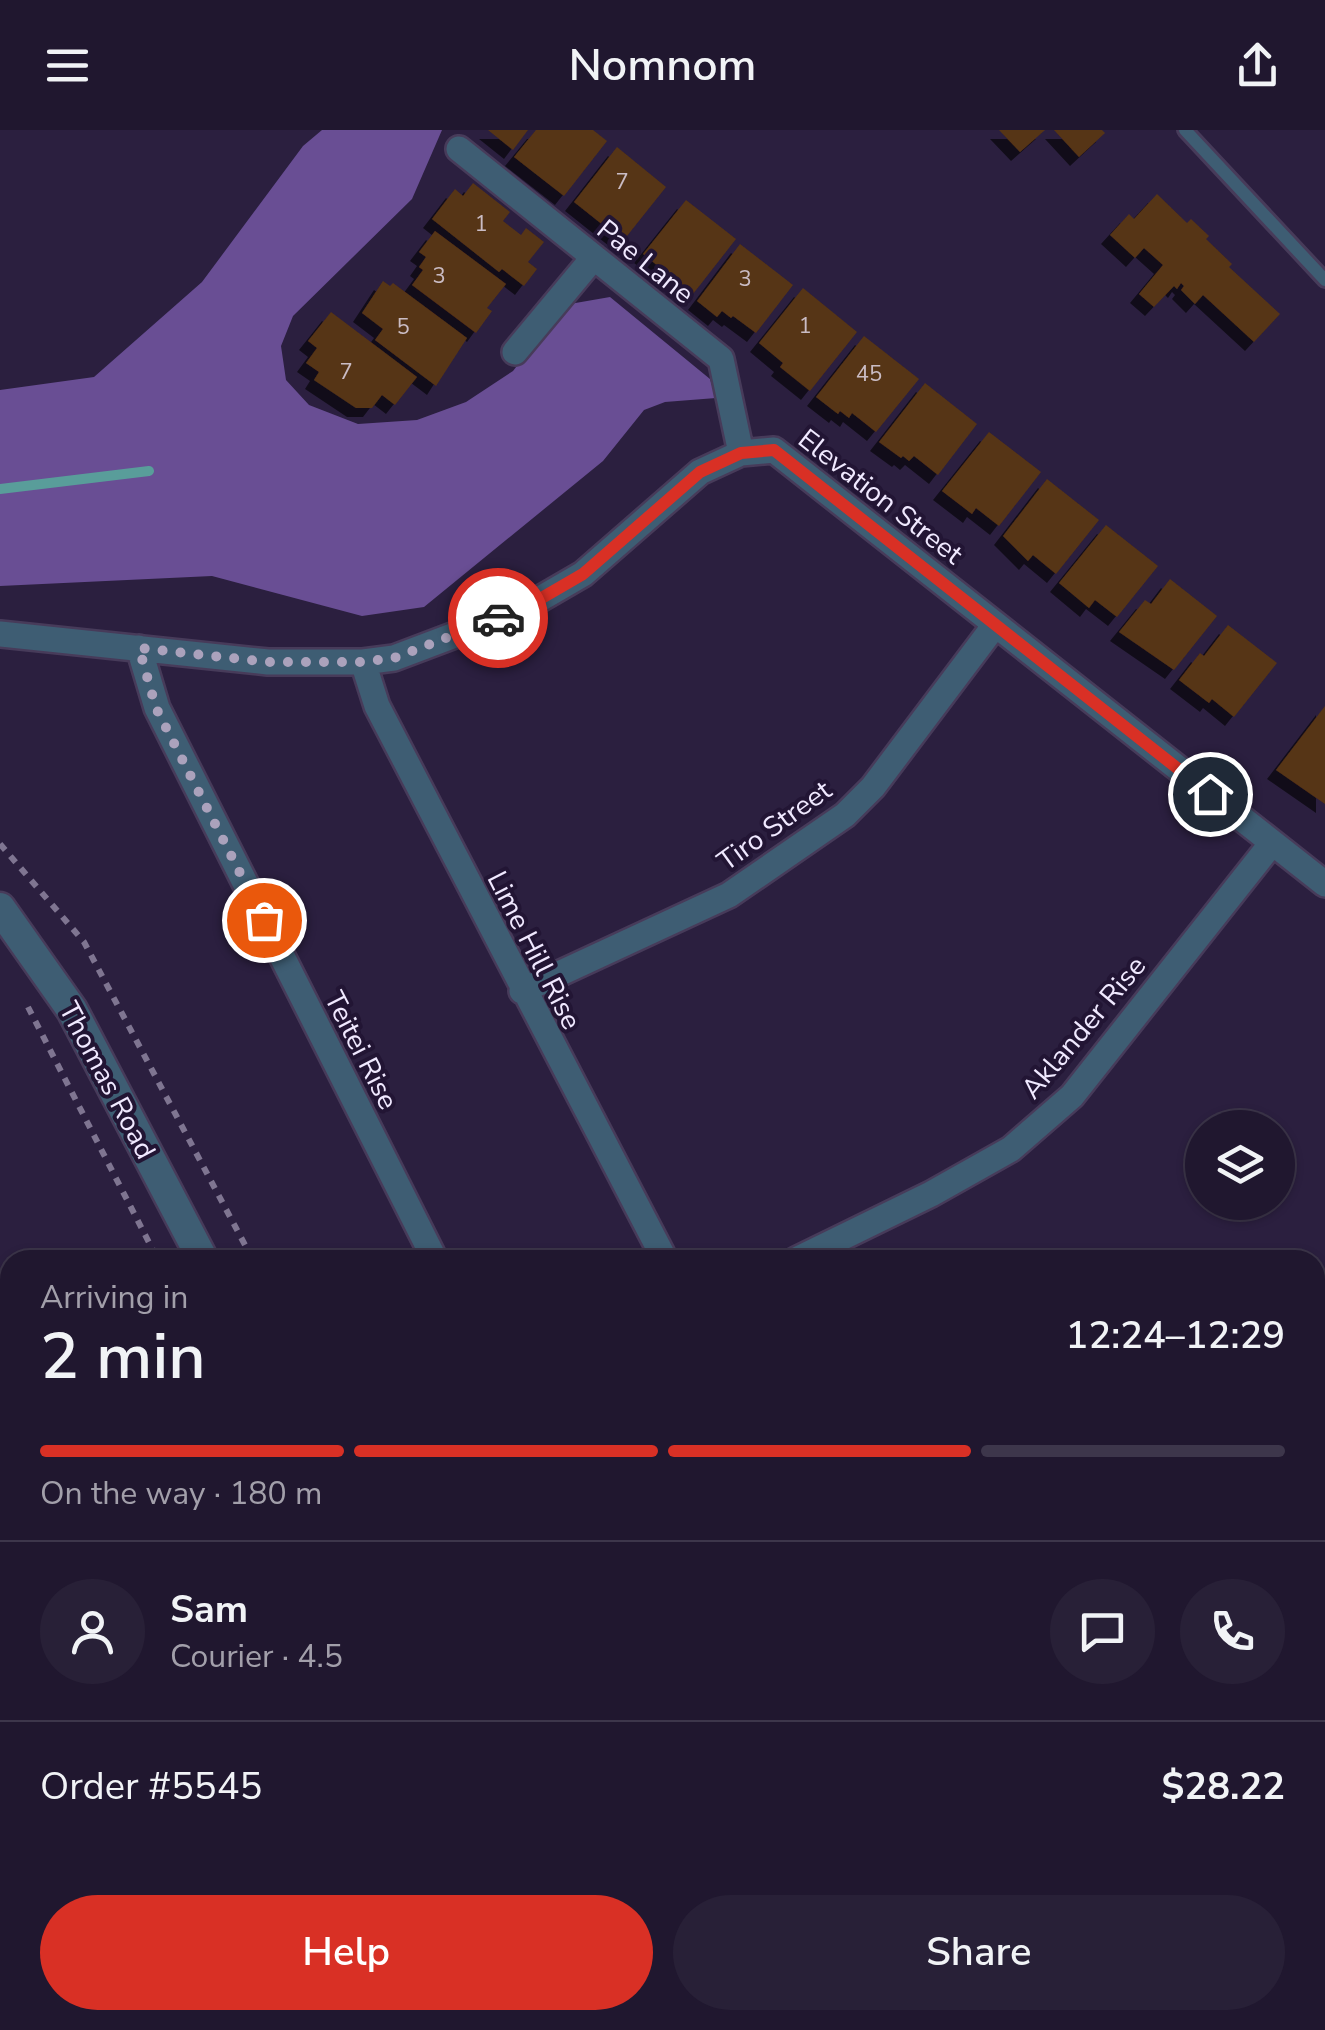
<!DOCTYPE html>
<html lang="en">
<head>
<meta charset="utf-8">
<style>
	body { margin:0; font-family:"Nunito Sans",sans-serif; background:#282037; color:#f1f3f6; height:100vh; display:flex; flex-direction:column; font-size:38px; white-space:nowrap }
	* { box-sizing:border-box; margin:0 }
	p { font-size:32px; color:#a29faa }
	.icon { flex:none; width:55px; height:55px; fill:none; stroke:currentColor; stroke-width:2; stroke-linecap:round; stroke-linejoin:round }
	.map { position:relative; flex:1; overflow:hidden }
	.sheet { position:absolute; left:0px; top:1120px; width:1325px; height:780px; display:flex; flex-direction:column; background:#20172f; border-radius:30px 30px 0 0; box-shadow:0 2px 8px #0004,0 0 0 2px #3d364b }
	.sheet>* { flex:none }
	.tools { position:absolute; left:1185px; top:980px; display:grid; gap:20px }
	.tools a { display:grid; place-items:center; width:110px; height:110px; border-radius:50%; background:#20172f; box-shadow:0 2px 8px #0004,0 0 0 2px #3d364b; font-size:50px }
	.pin { position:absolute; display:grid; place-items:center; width:85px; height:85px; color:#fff; margin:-42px; border:5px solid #fff; border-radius:50%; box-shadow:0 2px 10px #0007 }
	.courier { position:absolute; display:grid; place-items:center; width:100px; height:100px; margin:-50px; border:8px solid #d93025; border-radius:50%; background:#fff; color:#222; box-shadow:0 2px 12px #0007 }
	.summary em { font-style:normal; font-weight:600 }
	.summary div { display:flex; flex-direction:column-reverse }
	.summary { display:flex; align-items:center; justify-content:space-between; height:170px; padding:0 40px }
	h1 { font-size:65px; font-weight:600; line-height:75px }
	.bar { display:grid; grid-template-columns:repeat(4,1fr); gap:15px 10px; align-content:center; height:120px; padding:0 40px }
	.bar i { height:12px; border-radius:8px; background:#3d364b }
	.bar .active { background:#d93025 }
	.bar p { grid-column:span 4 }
	.line { display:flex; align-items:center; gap:25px; padding:0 40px; border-top:2px solid #3d364b }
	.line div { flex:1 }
	.round { display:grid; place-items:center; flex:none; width:105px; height:105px; border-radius:52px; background:#282037 }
	.cta { display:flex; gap:20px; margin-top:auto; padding:20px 40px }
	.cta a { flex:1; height:115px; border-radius:60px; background:#d93025; color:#fff; font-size:40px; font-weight:600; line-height:115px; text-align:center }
	.cta a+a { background:#282037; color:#f1f3f6 }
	header { display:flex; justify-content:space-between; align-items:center; height:130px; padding:0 40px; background:#20172f; font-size:45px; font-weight:600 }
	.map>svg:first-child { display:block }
</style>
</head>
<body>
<header><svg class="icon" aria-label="menu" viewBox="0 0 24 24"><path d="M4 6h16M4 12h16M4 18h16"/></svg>Nomnom<svg class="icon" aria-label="share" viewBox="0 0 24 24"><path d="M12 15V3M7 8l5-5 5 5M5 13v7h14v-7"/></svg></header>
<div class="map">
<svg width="1325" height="1900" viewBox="0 0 1325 1900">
	<defs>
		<filter id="shadow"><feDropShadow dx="-9" dy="9" stdDeviation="0" flood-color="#0009"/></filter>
	</defs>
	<rect width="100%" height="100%" fill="#2b1f3f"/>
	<path fill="#43345c" d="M 1325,1676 L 1325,1900 L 1218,1900 L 1220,1890 L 1315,1890 L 1315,1684 Z"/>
	<path fill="#694e94" d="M 322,0 L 442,0 L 412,69 L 293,186 L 281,216 L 286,250 L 309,275 L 358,294 L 417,290 L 466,272 L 513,241 L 564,175 L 610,167 L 710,249 L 716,268 L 665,272 L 644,280 L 603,331 L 424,477 L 362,486 L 212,446 L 0,456 L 0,260 L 94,247 L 202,152 L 303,16 Z"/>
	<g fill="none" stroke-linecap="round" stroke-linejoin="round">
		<path stroke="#599d9a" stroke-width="10" d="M 0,359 L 149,341
			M 1315,1880 L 1325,1817
			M 1312,1900 L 1313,1890"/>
	</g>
	<path fill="#573414" filter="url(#shadow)" d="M 488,0 L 528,0 L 513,20 Z
		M 536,0 L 593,0 L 607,11 L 564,66 L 514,27 Z
		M 999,0 L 1045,0 L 1020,22 Z
		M 1054,0 L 1102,0 L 1105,3 L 1079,27 Z
		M 617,17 L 666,57 L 623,111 L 574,72 Z
		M 473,53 L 510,82 L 503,91 L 521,105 L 526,98 L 544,112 L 528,132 L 537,139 L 524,156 L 502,139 L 499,142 L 432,89 L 455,59 L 463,66 Z
		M 1157,64 L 1187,93 L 1191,89 L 1209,106 L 1206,109 L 1232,134 L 1229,137 L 1280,184 L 1254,212 L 1203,165 L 1195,174 L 1181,160 L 1184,156 L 1181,153 L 1177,159 L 1174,156 L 1154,177 L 1139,164 L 1163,135 L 1144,118 L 1135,128 L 1110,105 L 1129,84 L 1134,89 Z
		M 686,70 L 736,109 L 693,164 L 643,124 Z
		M 435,101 L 506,154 L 487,178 L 492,181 L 476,203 L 412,155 L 423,140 L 419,137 L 426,127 L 419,122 Z
		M 740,114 L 793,155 L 756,203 L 733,186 L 731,188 L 722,181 L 717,187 L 697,171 Z
		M 383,151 L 390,156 L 393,153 L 467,208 L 436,256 L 375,210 L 383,199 L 362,183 Z
		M 803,158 L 857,202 L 810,261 L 780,237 L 783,233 L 759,213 Z
		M 331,182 L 417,247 L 395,275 L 382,265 L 372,278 L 356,278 L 314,250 L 319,242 L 306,233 L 317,218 L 308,211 Z
		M 864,206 L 919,249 L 876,302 L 852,283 L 849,288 L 840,281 L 838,284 L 816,267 Z
		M 925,253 L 977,294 L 938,345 L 914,326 L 909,331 L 903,326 L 901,328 L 879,312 Z
		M 989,302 L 1041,342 L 999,396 L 976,378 L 972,384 L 942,361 Z
		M 1047,349 L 1099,390 L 1056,444 L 1033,425 L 1028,431 L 1003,406 Z
		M 1106,395 L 1158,436 L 1117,487 L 1095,470 L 1089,478 L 1059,453 Z
		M 1170,449 L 1217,486 L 1174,540 L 1119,502 L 1145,470 L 1151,474 Z
		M 1228,495 L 1277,533 L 1234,587 L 1212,569 L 1209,573 L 1179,550 L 1200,523 L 1204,526 Z
		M 1325,576 L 1325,674 L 1276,640 Z"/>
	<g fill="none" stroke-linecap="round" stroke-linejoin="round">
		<g stroke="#473b5a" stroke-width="18">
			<path id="service" d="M 1185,0 L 1325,150"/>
		</g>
		<g stroke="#473b5a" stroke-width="30">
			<path id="minor" d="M 459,19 L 721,229 L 741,323
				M 515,222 L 594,127
				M 0,504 L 268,532 L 363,532 L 394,528 L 521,480 L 583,444 L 700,342 L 741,323 L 774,320 L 1325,754
				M 139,518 L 157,578 L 435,1130
				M 363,532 L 377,576 L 665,1130
				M 522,861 L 729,765 L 845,685 L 873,657 L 995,495
				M 796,1130 L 931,1064 L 1011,1019 L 1072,966 L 1272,713
				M 0,1164 L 10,1185
				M 1315,1222 L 1325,1209
				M 0,1535 L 10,1530
				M 1315,1584 L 1325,1579
				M 1315,1643 L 1319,1652
				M 157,1890 L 162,1900
				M 366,1890 L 371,1900
				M 833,1890 L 837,1900
				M 56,1900 L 75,1890
				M 1016,1900 L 1034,1890"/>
		</g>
		<g stroke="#473b5a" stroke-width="35">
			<path id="tertiary" d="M 0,778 L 72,880 L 203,1130
				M 591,1890 L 597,1900"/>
		</g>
		<path stroke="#7f7591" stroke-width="6" stroke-dasharray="8 8" stroke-linecap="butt" d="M 0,714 L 84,812 L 253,1130
			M 28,877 L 158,1130
			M 1315,1707 L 1325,1712
			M 551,1890 L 556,1900
			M 642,1890 L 647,1900
			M 1229,1900 L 1232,1890"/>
		<use href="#service" stroke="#3e5d73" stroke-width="12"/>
		<use href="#minor" stroke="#3e5d73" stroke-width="25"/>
		<use href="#tertiary" stroke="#3e5d73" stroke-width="30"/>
	</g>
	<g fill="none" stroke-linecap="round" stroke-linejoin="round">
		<path stroke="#aba2bc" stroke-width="10" stroke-dasharray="0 18" d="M 264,790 L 156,578 L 139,518 L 268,532 L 363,532 L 394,528 L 498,488"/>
		<path stroke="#d93025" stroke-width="12" d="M 498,488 L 521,480 L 583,444 L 700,342 L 741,323 L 774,320 L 1210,664"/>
	</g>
	<g text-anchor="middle" stroke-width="8" stroke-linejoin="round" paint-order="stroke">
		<g font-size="22" fill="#cabcc4">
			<text x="622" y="59">7</text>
			<text x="481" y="101">1</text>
			<text x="439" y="153">3</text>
			<text x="745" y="156">3</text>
			<text x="805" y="203">1</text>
			<text x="403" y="204">5</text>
			<text x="346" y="249">7</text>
			<text x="869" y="251">45</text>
		</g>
		<g font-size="28" fill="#f0e9ff" stroke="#221534">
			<text transform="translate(646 131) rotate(39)" y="10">Pae Lane</text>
			<text transform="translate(881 366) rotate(38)" y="10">Elevation Street</text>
			<text transform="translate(774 695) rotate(-36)" y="10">Tiro Street</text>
			<text transform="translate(535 820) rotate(63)" y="10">Lime Hill Rise</text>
			<text transform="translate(1083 897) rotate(-50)" y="10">Aklander Rise</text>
			<text transform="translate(362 920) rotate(63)" y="10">Teitei Rise</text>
			<text transform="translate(108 950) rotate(62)" y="10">Thomas Road</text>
		</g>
	</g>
</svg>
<div class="tools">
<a><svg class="icon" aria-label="layers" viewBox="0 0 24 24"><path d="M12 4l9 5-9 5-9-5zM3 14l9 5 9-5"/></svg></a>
</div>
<div class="pin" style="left:264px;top:790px;background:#ea580c"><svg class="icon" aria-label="bag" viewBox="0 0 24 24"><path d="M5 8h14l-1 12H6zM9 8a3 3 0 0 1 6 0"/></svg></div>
<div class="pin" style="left:1210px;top:664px;background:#1f2937"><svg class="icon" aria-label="home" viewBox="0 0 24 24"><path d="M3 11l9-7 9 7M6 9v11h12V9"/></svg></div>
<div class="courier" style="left:498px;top:488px"><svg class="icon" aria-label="car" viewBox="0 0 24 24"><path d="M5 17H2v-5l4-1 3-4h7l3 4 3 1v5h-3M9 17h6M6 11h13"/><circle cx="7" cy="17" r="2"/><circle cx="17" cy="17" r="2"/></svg></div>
<section class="sheet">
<div class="summary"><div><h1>2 min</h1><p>Arriving in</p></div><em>12:24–12:29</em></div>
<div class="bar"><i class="active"></i><i class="active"></i><i class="active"></i><i></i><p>On the way · 180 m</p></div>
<div class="line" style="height:180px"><a class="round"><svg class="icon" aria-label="person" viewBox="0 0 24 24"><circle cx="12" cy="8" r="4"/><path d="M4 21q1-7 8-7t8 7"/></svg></a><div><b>Sam</b><p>Courier · 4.5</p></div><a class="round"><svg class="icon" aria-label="chat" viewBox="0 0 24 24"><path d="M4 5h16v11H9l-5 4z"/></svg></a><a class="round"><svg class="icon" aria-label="phone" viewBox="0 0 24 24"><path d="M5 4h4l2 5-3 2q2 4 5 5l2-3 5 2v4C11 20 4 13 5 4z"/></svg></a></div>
<div class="line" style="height:130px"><div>Order #5545</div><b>$28.22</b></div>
<div class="cta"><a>Help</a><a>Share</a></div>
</section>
</div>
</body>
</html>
